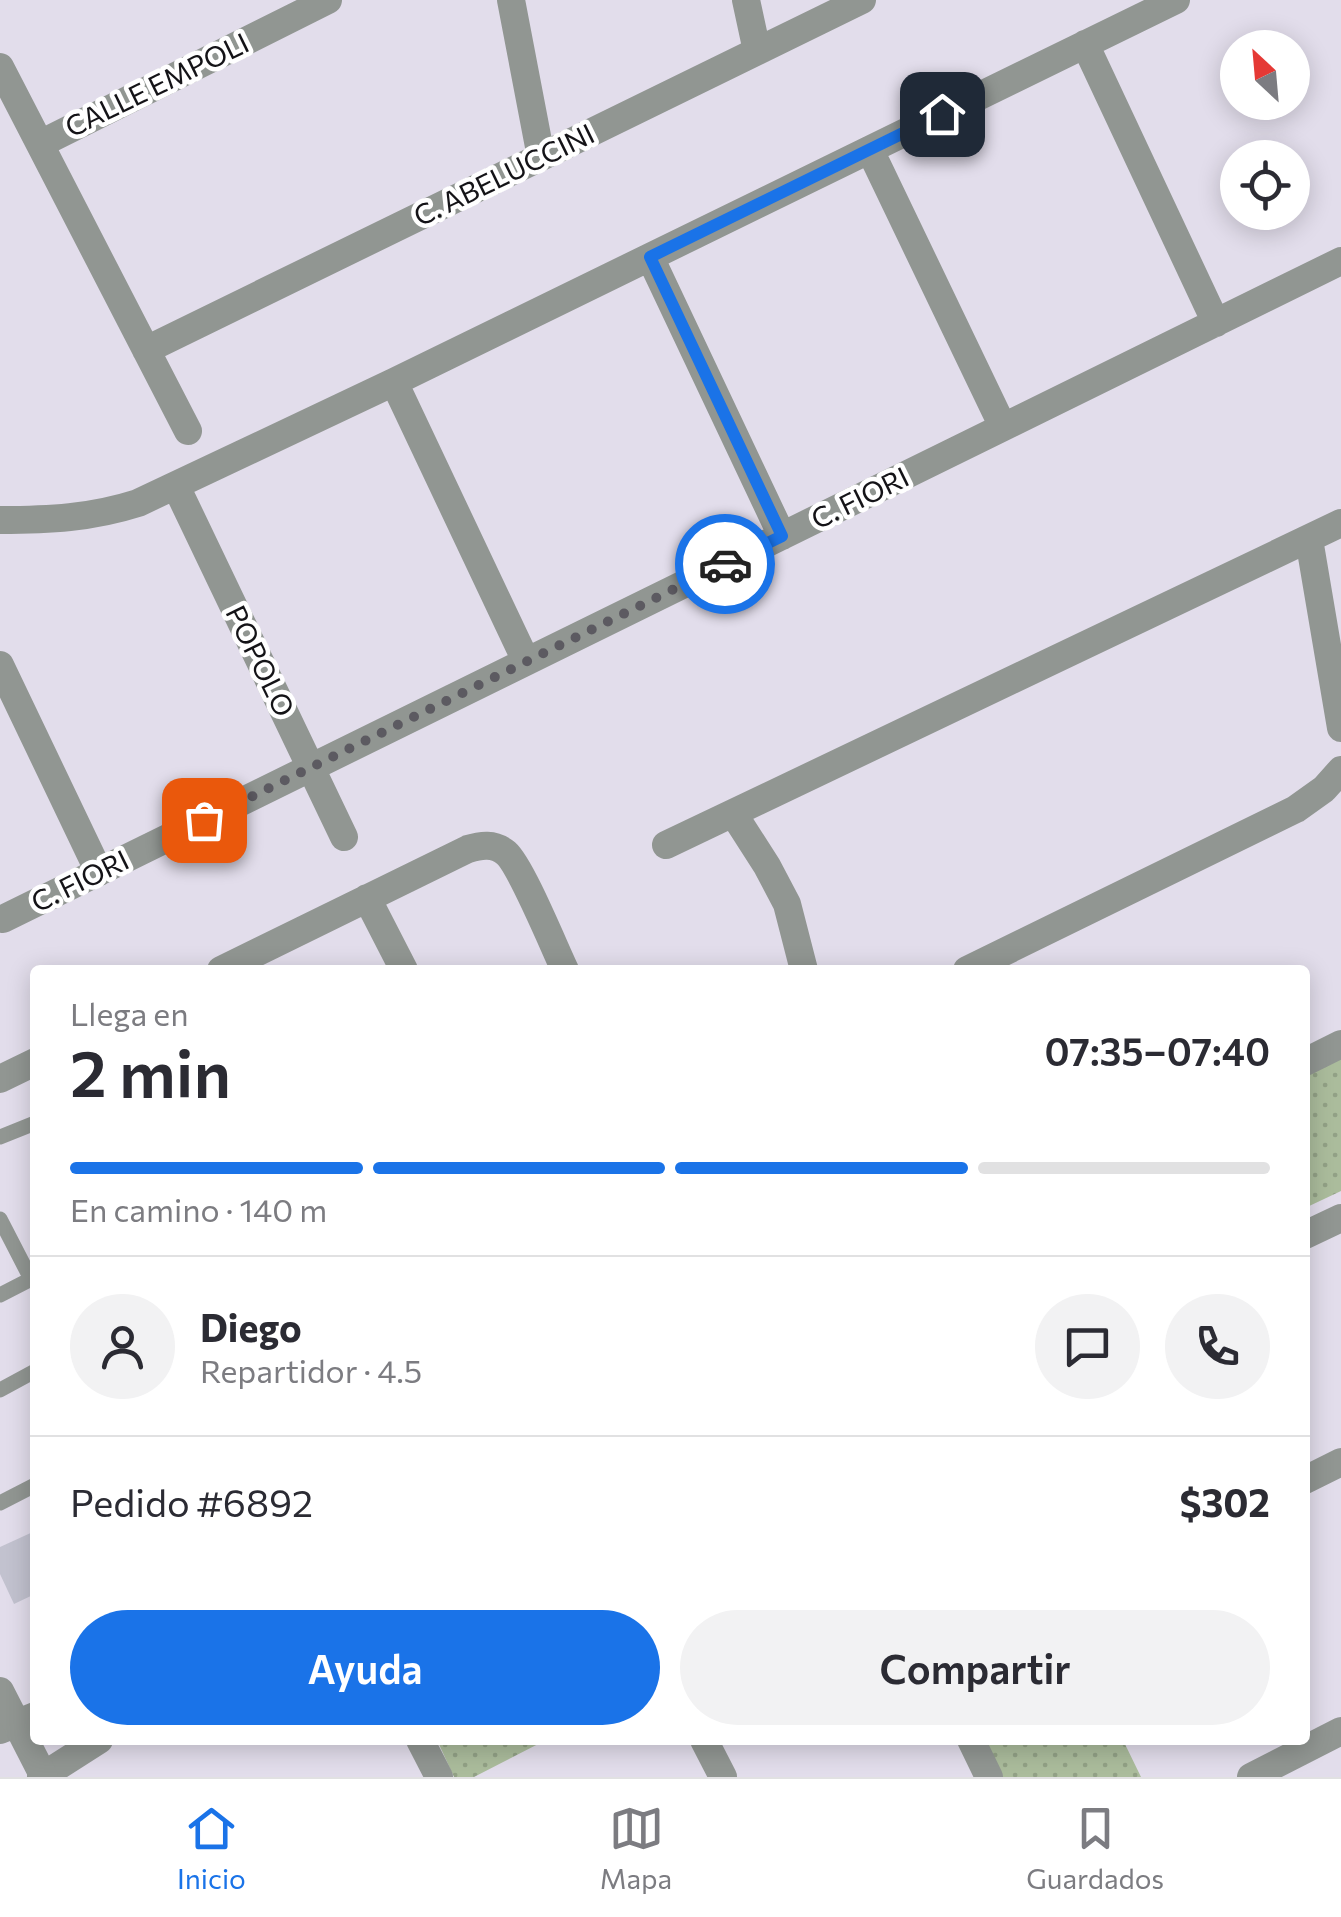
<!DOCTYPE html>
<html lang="es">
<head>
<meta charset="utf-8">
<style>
	body { margin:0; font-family:Commissioner,sans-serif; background:#f2f2f3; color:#2b2b33; height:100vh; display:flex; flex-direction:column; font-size:38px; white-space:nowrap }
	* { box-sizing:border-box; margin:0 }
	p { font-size:32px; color:#7c7c81 }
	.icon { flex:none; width:55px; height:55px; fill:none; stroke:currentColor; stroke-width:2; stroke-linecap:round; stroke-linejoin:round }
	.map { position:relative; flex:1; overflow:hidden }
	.panel { position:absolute; left:30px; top:965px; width:1280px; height:780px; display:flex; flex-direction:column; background:#fff; border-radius:10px; box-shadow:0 5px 25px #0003 }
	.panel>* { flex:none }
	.needle { width:65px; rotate:334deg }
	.controls { position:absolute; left:1220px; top:30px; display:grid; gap:20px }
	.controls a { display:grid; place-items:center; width:90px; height:90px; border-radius:50%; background:#fff; box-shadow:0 5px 25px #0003; font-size:50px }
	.pin { position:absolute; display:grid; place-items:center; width:85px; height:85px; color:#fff; margin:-42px; border-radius:20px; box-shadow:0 5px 15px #0006 }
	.courier { position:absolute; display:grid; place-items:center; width:100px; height:100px; margin:-50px; border:8px solid #1a73e8; border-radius:50%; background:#fff; color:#222; box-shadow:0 2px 12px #0007 }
	.overview em { font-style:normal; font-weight:600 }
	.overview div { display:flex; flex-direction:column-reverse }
	.overview { display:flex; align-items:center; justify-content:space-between; height:170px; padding:0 40px }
	h1 { font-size:65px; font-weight:600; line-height:75px }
	.bar { display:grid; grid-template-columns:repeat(4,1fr); gap:15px 10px; align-content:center; height:120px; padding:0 40px }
	.bar i { height:12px; border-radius:8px; background:#e1e1e2 }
	.bar .current { background:#1a73e8 }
	.bar p { grid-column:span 4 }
	.line { display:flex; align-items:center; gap:25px; padding:0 40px; border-top:2px solid #e1e1e2 }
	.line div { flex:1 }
	.round { display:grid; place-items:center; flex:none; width:105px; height:105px; border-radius:52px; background:#f2f2f3 }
	.primary-button { display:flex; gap:20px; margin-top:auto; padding:20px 40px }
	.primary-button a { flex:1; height:115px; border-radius:60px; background:#1a73e8; color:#fff; font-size:40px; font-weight:600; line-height:115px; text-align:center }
	.primary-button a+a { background:#f2f2f3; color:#2b2b33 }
	.tabs { display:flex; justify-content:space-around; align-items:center; height:140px; border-top:2px solid #e1e1e2; background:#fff; font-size:28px; color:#7c7c81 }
	.tabs a { display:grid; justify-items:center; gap:5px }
	.tabs .current { color:#1a73e8 }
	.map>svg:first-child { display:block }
</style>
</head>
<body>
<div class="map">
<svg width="1341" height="1777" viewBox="0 0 1341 1777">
	<defs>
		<pattern id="park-dots" width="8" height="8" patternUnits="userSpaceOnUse" patternTransform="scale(2.5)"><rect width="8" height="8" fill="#abbc9c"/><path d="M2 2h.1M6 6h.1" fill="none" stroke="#92a186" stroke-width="1.8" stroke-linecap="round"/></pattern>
	</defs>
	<rect width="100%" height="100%" fill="#e2ddeb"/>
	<path fill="url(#park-dots)" d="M 1341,1053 L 1341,1191 L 1305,1208 L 1305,1070 Z
		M 437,1740 L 546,1740 L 474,1777 L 454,1777 Z
		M 974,1740 L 1123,1740 L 1141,1777 L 992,1777 Z"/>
	<path fill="#c2c2cf" d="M 35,1531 L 35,1594 L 14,1604 L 0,1574 L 0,1547 Z"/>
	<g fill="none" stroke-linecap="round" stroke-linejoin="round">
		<path stroke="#919692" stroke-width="15" d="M 0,1137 L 35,1123
			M 0,1219 L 31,1279
			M 0,1295 L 35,1277
			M 0,1390 L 35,1371
			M 0,1503 L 35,1485"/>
		<path stroke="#919692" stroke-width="28" d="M 511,0 L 541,157
			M 746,0 L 757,51
			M 1085,44 L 1216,323
			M 0,67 L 188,431
			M 40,144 L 328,0
			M 870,150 L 1003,427
			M 650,257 L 782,536
			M 146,350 L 862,0
			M 394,382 L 526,661
			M 176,486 L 344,837
			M 0,520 C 49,520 91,518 138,503 L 394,382 L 1176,0
			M 1309,539 L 1341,728
			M 0,665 L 99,872
			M 733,813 L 767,866 L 787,904 L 804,970
			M 666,845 L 1341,523
			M 367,898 L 404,970
			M 3,919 L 1341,261
			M 221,970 L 468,849 C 481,845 494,843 506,853 C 521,866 554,947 565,970
			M 967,970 L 1296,809 L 1324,789 L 1341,770
			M 1305,1062 L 1341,1044
			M 0,1079 L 35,1062
			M 1305,1235 L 1341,1218
			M 1305,1480 L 1341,1462
			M 0,1730 L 35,1716
			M 420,1740 L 439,1777
			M 704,1740 L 723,1777
			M 971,1740 L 989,1777
			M 41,1777 L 99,1740
			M 1251,1777 L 1341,1731"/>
		<path stroke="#919692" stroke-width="28" d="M 0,1691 L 44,1777"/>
	</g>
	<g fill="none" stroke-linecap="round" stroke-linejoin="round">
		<path stroke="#5c5a61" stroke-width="10" stroke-dasharray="0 18" d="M 204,820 L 725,564"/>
		<path stroke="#1a73e8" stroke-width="12" d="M 725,564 L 782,536 L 650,257 L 942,114"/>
	</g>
	<g text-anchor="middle" stroke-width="9" stroke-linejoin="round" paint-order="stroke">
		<g font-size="28" fill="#141317" stroke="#fff">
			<text transform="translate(157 85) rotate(-26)" y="10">CALLE EMPOLI</text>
			<text transform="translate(504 175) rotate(-26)" y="10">C. ABELUCCINI</text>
			<text transform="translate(860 498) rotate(-26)" y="10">C. FIORI</text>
			<text transform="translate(260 661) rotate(64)" y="10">POPOLO</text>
			<text transform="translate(80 881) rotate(-26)" y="10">C. FIORI</text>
		</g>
	</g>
</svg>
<div class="controls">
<a><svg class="needle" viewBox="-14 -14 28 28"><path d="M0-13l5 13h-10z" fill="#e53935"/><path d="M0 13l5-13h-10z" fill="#7c7c81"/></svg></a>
<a><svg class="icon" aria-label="locate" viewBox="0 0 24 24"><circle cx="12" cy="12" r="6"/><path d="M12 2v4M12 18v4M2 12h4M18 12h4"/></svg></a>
</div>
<div class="pin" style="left:204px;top:820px;background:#ea580c"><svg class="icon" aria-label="bag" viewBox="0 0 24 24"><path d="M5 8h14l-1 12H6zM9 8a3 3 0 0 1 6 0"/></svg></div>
<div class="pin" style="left:942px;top:114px;background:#1f2937"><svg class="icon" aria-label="home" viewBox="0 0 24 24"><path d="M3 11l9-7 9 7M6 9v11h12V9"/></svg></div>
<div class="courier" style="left:725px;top:564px"><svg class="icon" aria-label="car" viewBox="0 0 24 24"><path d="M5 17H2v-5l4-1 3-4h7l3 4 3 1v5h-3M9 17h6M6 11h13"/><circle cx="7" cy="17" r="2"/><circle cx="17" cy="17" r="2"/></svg></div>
<section class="panel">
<div class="overview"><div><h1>2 min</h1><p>Llega en</p></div><em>07:35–07:40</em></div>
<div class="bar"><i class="current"></i><i class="current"></i><i class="current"></i><i></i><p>En camino · 140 m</p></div>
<div class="line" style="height:180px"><a class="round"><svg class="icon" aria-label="person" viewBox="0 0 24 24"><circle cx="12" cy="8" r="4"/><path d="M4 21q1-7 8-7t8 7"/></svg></a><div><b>Diego</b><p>Repartidor · 4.5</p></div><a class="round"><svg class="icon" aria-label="chat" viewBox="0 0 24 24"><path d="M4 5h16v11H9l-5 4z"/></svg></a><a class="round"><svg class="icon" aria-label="phone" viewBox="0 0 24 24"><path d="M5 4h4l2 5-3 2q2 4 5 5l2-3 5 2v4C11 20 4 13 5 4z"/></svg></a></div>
<div class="line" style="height:130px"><div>Pedido #6892</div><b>$302</b></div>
<div class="primary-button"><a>Ayuda</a><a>Compartir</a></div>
</section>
</div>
<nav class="tabs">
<a class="current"><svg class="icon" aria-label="home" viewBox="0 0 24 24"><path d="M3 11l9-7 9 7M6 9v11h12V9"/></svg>Inicio</a>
<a><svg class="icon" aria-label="map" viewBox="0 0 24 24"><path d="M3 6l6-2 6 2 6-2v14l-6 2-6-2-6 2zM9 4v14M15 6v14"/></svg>Mapa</a>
<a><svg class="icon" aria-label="saved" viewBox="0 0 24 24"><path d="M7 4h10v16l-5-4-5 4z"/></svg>Guardados</a>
</nav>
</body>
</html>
